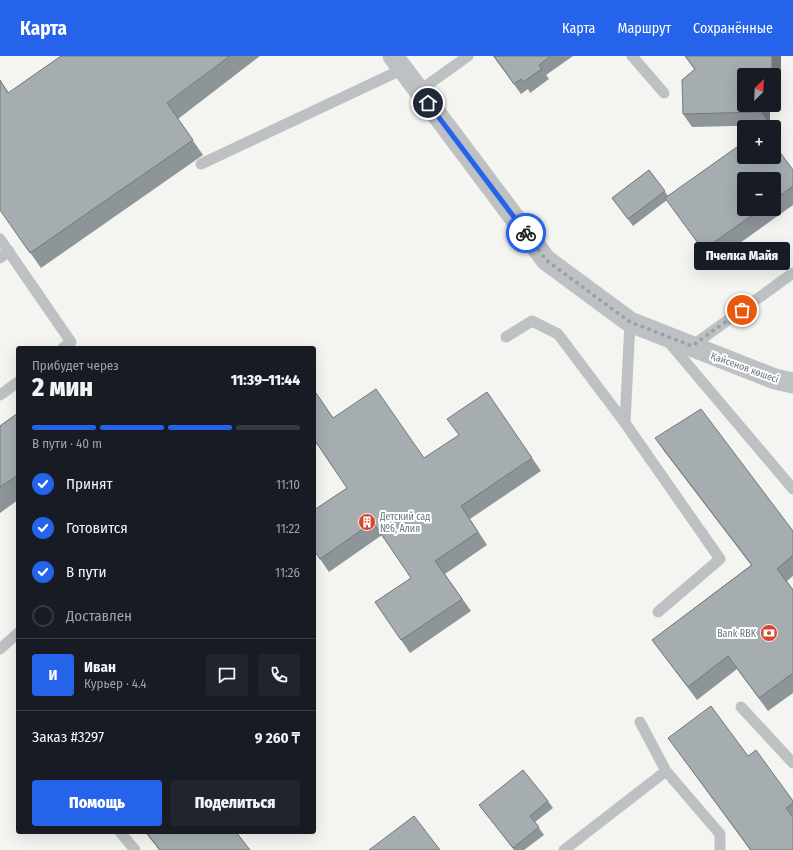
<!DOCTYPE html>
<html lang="ru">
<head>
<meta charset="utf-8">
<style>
	body { margin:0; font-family:"Fira Sans Condensed",sans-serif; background:#20242c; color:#f1f3f6; height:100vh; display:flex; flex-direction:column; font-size:15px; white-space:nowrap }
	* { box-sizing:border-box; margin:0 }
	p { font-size:13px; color:#9ea1a6 }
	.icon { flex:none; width:22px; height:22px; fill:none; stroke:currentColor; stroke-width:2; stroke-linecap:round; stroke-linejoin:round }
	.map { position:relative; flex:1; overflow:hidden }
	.details { position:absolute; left:16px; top:290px; width:300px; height:488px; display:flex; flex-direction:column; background:#171b24; border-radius:4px; box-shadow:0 4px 16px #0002 }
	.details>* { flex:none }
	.needle { width:26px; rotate:24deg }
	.controls { position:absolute; left:737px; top:12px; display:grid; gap:8px }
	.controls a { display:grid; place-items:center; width:44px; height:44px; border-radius:4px; background:#171b24; box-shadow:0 4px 16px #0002; font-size:20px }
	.pin { position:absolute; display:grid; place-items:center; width:34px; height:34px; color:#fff; margin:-17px; border:2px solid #fff; border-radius:50%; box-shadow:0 1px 4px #0007 }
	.courier { position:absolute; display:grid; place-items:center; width:40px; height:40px; margin:-20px; border:3px solid #2563eb; border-radius:50%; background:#fff; color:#222; box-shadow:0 1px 5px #0007 }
	.bubble { position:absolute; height:28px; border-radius:4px; background:#171b24; box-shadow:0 4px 16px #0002; font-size:13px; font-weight:800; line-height:28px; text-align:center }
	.overview em { font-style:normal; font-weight:800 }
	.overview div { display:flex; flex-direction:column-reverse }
	.overview { display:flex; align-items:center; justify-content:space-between; height:68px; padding:0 16px }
	h1 { font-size:26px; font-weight:800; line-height:30px }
	.bar { display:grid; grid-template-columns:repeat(4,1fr); gap:6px 4px; align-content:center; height:48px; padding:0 16px }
	.bar i { height:5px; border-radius:3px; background:#363941 }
	.bar .active { background:#2563eb }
	.bar p { grid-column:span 4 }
	.line { display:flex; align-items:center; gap:10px; padding:0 16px; border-top:1px solid #363941 }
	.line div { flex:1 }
	.round { display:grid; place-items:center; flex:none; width:42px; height:42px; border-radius:4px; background:#20242c }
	ol { padding:0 16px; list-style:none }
	li { display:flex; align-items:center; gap:12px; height:44px }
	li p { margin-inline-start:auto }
	li .icon { padding:4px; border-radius:50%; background:#2563eb; color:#fff; stroke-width:4 }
	li:last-child { color:#9ea1a6 }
	li i { width:22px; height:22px; border:2px solid #363941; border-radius:50% }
	.cta { display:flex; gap:8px; margin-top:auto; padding:8px 16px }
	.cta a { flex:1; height:46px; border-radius:4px; background:#2563eb; color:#fff; font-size:16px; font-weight:800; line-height:46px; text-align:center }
	.cta a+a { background:#20242c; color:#f1f3f6 }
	header { display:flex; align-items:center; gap:24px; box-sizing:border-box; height:56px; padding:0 20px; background:#2563eb; color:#fff }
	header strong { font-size:19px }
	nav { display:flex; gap:22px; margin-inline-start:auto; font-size:14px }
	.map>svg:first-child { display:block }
</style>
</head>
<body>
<header>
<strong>Карта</strong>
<nav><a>Карта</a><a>Маршрут</a><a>Сохранённые</a></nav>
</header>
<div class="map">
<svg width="793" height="794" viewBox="0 0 793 794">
	<rect width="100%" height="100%" fill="#f4f4f1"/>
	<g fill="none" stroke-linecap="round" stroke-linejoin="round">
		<path stroke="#bdc1c4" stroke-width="11" d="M 632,0 L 664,37
			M 419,35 L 468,0
			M 201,108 L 403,13
			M 0,183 L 71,286 L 63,292
			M 0,202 L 9,195
			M 630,266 L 625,367 L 720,503 L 658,556
			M 506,281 L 532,265 L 558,278 L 625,367
			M 667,284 L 793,433
			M 692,290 L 793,217
			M 0,339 L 18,326
			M 0,593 L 18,577
			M 741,651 L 793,707
			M 640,666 L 666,715 L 720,778 L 720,794
			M 120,776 L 135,794
			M 564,794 L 666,715"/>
		<path stroke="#bdc1c4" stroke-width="21" d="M 393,0 L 546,204 L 630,266 L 775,323 L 793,327"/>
	</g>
	<path fill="#8e9598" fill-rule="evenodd" d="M 61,0 L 260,0 L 178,63 L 203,99 L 41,212 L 1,155 L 0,155 L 0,24 L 9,37 Z
		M 493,0 L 573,0 L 546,19 L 549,23 L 530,37 L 528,33 L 521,38 Z
		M 685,0 L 781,0 L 781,32 L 774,32 L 774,19 L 744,19 L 770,49 L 770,69 L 692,71 L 683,58 L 694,13 Z
		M 649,114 L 668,140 L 793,114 L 793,149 L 712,207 L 667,144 L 633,170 L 612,142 ZM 774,123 L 774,153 L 744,153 Z
		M 314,334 L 333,362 L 424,402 L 459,379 L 487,336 L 541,415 L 470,463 L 487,489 L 445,518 L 471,555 L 410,597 L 375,546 L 411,522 L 382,479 L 329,516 L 314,494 L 347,432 L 317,388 L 314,390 Z
		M 18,357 L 18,444 L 0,457 L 0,370 Z
		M 655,382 L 793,475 L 793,520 L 787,525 L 793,534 L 793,637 L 768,655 L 737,613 L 697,644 L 652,584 L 751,509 L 664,395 Z
		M 668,682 L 748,700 L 793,745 L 793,794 L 750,794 Z
		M 548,745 L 553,752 L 535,766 L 544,779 L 524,794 L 514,794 L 479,749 Z
		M 145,776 L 236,776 L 250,794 L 159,794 Z"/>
	<path fill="#74797c" d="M 772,0 L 781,0 L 781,32 L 774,22 L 774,19 L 772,19 Z
		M 761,49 L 770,49 L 770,69 L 761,56 Z"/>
	<path fill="#a5adb1" stroke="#74797c" d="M 61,0 L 230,0 L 167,47 L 193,84 L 30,197 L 0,154 L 0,24 L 8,37 Z
		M 494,0 L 551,0 L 539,9 L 542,13 L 523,26 L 521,23 L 514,28 Z
		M 685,0 L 772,0 L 772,19 L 744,19 L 744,49 L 761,49 L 761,56 L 683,58 L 682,24 L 695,13 Z
		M 744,86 L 744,101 L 774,101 L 774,88 L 793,114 L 793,130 L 774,144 L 774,123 L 744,123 L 744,153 L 761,153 L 703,194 L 665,142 Z
		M 649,114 L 665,135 L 628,163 L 612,142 Z
		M 376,333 L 424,402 L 459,379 L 447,363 L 487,336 L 532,402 L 461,450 L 478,476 L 435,505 L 462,543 L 401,584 L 375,546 L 411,522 L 373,466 L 320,503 L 314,494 L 314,454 L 347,432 L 314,383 L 314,334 L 333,362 Z
		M 701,353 L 793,475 L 793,499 L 777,513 L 793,534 L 793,617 L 759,642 L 728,600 L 688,631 L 652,584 L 752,509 L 655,382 Z
		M 18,357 L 18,419 L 0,431 L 0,370 Z
		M 711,650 L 748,700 L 756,694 L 793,745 L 793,747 L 786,752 L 793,761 L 793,794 L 751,794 L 668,682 Z
		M 523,714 L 548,745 L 530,760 L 539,771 L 513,792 L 479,749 Z
		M 414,760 L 440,794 L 369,794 Z
		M 146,776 L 236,776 L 250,794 L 160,794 Z"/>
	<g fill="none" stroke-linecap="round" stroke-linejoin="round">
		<path stroke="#97a2a8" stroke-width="4" stroke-dasharray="0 7.2" d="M 526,177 L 546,204 L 630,266 L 692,290 L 742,254"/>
		<path stroke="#2563eb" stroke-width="5" d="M 428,47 L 526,177"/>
	</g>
	<defs>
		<g id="building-disc" transform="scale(0.9)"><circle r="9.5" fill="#d7472e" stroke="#fff"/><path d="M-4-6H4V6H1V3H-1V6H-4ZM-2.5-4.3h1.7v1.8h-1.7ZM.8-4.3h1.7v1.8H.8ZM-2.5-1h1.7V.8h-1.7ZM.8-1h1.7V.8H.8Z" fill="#fff"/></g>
		<g id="bank-disc" transform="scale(0.9)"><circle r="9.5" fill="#d7472e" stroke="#fff"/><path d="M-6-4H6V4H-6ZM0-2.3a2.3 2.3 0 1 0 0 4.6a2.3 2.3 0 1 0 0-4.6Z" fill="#fff"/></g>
	</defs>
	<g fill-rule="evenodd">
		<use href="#building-disc" x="367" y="466"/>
		<use href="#bank-disc" x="769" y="577"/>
	</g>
	<g text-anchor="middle" stroke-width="4" stroke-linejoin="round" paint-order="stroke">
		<g font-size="10" fill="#657680" stroke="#fff">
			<text transform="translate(745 311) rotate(20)" y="4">Қайсенов көшесі</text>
		</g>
		<g font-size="10" fill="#657680" stroke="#fff" text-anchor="start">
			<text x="380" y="464">Детский сад<tspan x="380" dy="12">№6, Алия</tspan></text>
			<text x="756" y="581" text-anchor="end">Bank RBK</text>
		</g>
	</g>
</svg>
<div class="controls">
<a><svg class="needle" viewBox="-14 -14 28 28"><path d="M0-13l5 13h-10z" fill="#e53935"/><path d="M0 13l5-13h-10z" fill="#9ea1a6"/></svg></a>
<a>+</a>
<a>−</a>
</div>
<div class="pin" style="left:742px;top:254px;background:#ea580c"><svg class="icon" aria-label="bag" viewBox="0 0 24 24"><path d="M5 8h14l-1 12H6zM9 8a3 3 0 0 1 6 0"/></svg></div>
<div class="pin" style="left:428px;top:47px;background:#1f2937"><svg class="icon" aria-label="home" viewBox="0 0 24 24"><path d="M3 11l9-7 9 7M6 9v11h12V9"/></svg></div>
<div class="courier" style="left:526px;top:177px"><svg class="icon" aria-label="bike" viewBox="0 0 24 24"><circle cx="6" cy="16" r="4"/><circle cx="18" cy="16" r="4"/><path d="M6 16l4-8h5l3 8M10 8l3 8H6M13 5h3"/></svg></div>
<div class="bubble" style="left:694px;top:186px;width:96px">Пчелка Майя</div>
<section class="details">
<div class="overview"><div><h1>2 мин</h1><p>Прибудет через</p></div><em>11:39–11:44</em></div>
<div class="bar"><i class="active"></i><i class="active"></i><i class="active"></i><i></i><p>В пути · 40 m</p></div>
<ol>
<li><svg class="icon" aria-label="check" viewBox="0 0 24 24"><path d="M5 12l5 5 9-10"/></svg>Принят<p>11:10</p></li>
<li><svg class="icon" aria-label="check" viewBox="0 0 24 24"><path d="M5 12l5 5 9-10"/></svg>Готовится<p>11:22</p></li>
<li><svg class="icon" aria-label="check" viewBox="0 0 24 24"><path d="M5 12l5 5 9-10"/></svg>В пути<p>11:26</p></li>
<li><i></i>Доставлен</li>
</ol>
<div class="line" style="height:72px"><b class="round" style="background:#2563eb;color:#fff">И</b><div><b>Иван</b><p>Курьер · 4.4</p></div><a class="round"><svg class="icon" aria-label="chat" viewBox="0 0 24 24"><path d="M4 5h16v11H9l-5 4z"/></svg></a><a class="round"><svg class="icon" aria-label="phone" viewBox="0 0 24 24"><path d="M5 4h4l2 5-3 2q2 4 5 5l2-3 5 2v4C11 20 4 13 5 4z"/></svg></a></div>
<div class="line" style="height:52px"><div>Заказ #3297</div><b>9 260 ₸</b></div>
<div class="cta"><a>Помощь</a><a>Поделиться</a></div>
</section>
</div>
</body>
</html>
